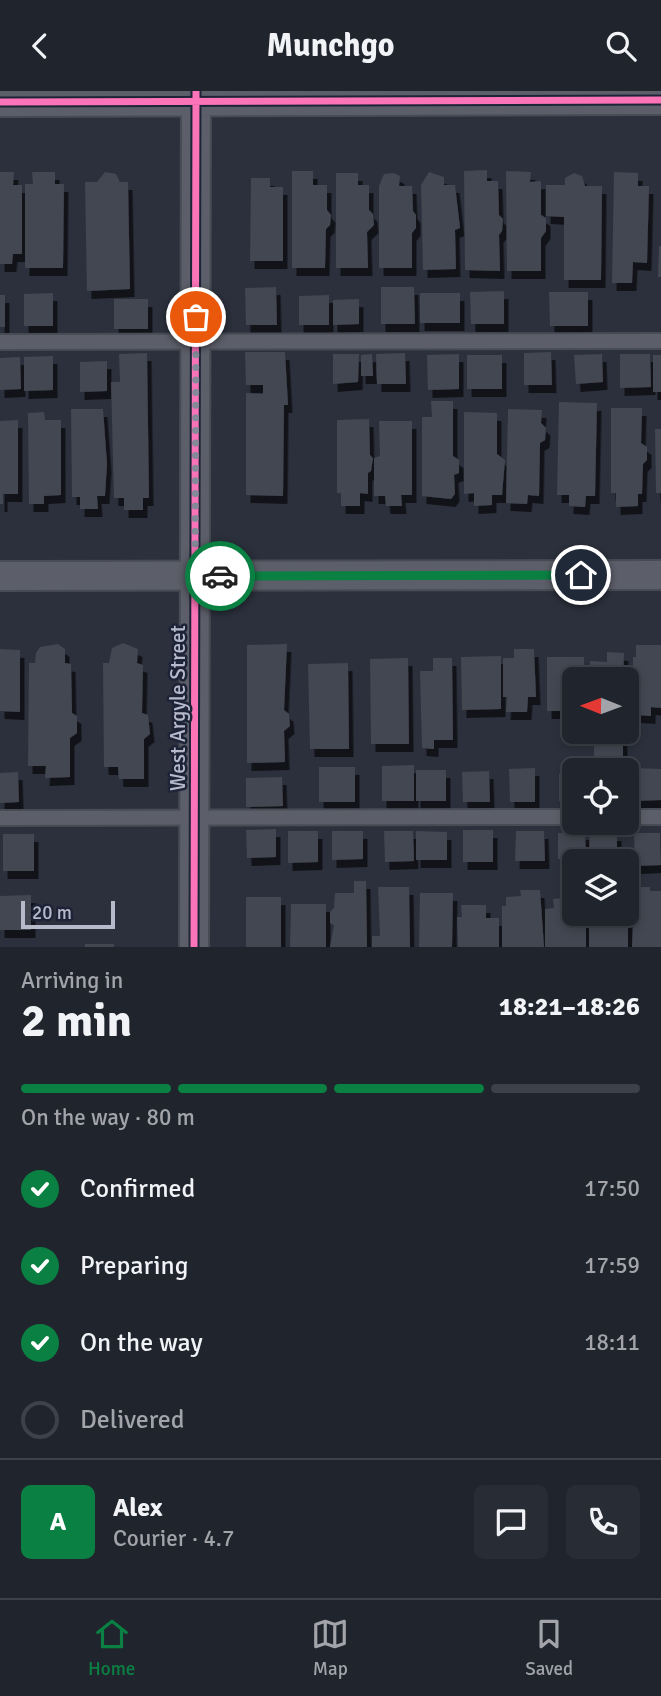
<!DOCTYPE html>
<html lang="en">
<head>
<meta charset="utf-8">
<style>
	body { margin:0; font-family:Signika,sans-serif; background:#282c35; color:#f1f3f6; height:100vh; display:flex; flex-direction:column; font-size:26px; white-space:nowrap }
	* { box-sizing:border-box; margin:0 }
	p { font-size:23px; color:#a2a4aa }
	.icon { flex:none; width:38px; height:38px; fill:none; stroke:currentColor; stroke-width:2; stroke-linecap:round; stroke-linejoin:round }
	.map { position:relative; height:856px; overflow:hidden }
	.side { display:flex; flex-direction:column; background:#20242d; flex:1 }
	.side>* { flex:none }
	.needle { width:46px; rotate:271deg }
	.buttons { position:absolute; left:562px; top:576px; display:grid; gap:14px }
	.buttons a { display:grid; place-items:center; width:77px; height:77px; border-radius:10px; background:#20242d; box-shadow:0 4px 10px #0003,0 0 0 2px #3d4149; font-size:35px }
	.scale { position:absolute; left:21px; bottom:18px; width:94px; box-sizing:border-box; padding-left:7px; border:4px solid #b6bacb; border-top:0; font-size:19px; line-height:24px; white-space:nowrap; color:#b6bacb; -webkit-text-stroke:5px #1e2437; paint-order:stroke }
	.pin { position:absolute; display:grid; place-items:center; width:60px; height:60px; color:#fff; margin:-30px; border:4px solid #fff; border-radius:50%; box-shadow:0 2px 7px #0007 }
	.courier { position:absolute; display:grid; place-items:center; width:70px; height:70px; margin:-35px; border:5px solid #0b8043; border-radius:50%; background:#fff; color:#222; box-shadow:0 2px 9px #0007 }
	.headline em { font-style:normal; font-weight:700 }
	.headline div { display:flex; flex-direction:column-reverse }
	.headline { display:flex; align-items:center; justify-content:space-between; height:119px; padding:0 21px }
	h1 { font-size:46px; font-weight:700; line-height:52px }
	.bar { display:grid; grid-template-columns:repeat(4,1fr); gap:10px 7px; align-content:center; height:84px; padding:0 21px }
	.bar i { height:9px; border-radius:5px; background:#3d4149 }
	.bar .on { background:#0b8043 }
	.bar p { grid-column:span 4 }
	.line { display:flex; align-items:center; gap:18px; padding:0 21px; border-top:2px solid #3d4149 }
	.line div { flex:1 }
	.round { display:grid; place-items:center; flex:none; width:74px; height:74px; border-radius:10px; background:#282c35 }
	ol { padding:0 21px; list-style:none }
	li { display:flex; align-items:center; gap:21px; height:77px }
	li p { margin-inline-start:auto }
	li .icon { padding:7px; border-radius:50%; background:#0b8043; color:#fff; stroke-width:4 }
	li:last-child { color:#a2a4aa }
	li i { width:38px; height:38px; border:4px solid #3d4149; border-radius:50% }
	header { display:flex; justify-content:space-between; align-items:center; height:91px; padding:0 21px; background:#20242d; font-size:32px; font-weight:700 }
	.tabs { display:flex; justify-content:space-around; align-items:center; height:98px; border-top:2px solid #3d4149; background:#20242d; font-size:19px; color:#a2a4aa }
	.tabs a { display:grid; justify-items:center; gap:4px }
	.tabs .on { color:#0b8043 }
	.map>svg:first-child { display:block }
</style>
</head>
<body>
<header><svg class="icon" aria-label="back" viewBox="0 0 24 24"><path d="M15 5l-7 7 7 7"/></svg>Munchgo<svg class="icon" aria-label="search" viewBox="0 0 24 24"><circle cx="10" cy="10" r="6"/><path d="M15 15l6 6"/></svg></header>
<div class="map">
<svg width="661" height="856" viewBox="0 0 661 856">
	<defs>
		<filter id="shadow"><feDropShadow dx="4.5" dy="8" stdDeviation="0" flood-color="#0009"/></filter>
	</defs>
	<rect width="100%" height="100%" fill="#2b303c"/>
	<path fill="#434651" filter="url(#shadow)" d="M 487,79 L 487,90 L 498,90 L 499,124 L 503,128 L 502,140 L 499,144 L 500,180 L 465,179 L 464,80 Z
		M 292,80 L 313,80 L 313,94 L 327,94 L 327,119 L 331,124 L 330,134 L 326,138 L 325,177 L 292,177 Z
		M 506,80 L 531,81 L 530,91 L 541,90 L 541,124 L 546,127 L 546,140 L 541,147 L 541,180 L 507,180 Z
		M 0,81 L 14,81 L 13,94 L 22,94 L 22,163 L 13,163 L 12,173 L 0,173 Z
		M 32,81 L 55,81 L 55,93 L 64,93 L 63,177 L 25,177 L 25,93 L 33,93 Z
		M 105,81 L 116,83 L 120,91 L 128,91 L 130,198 L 87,200 L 85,91 L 97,91 Z
		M 429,81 L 444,86 L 444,94 L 455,94 L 460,137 L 455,139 L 456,178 L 423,179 L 421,94 Z
		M 614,81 L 638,82 L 638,95 L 649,95 L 647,172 L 633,171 L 632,192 L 612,192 Z
		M 336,82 L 358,82 L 358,94 L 369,94 L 369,119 L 373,123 L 374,134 L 367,141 L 368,177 L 336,177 Z
		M 394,82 L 400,85 L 399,95 L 412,95 L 413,120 L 416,124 L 416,137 L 412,142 L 412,177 L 379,177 L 379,95 L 384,83 Z
		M 574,82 L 582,85 L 585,95 L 602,95 L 601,189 L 564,189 L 564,126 L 546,125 L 546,94 L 565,94 L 565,87 Z
		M 251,87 L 270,87 L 270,96 L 283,96 L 283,170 L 250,170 Z
		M 659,155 L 661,155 L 661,186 L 658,186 Z
		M 276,196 L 277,234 L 246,234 L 245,197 Z
		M 381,196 L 414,196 L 415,233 L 381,233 Z
		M 504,200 L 504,233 L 471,233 L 470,201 Z
		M 549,201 L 588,201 L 588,235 L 550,235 Z
		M 53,202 L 53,235 L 24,235 L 24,203 Z
		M 420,202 L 460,202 L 460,232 L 420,232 Z
		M 0,204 L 5,204 L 5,236 L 0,236 Z
		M 329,204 L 329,234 L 299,234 L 299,205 Z
		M 114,208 L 148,208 L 148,238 L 114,238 Z
		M 359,208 L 359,233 L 333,234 L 333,209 Z
		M 245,261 L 285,261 L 288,314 L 284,314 L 283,405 L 246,404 L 246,302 L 263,303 L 263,294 L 246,294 Z
		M 551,261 L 552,294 L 524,294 L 524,262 Z
		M 147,262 L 149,407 L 143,407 L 143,419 L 124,419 L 124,407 L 114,407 L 111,291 L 120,291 L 119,263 Z
		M 405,262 L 406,293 L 377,293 L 376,263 Z
		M 333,263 L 359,263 L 358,291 L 333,293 Z
		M 372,263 L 373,285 L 361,285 L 361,264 Z
		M 459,263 L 459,298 L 428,299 L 427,264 Z
		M 602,263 L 603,291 L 576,293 L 574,264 Z
		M 620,263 L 650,263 L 651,296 L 620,297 Z
		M 467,264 L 502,264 L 502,298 L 467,298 Z
		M 653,264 L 661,264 L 661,301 L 653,301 Z
		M 53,265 L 53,299 L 24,300 L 24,266 Z
		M 20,266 L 21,298 L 0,299 L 0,267 Z
		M 107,270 L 107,300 L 80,301 L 80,271 Z
		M 431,310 L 453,310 L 453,365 L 459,369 L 459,382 L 454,384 L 455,403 L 451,408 L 422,405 L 422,326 L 432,326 Z
		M 559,311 L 597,312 L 595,405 L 586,405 L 585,416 L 569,415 L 569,404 L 557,404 Z
		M 611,317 L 642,317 L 641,352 L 647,356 L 647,369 L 643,373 L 642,403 L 638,403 L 638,415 L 616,416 L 616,402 L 611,402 Z
		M 71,318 L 103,318 L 107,373 L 105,405 L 97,405 L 98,418 L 80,418 L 80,406 L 72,406 Z
		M 508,318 L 542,319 L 541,332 L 546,337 L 545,349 L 540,352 L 539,405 L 528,404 L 527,413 L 506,412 Z
		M 44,321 L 45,329 L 61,329 L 61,404 L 44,405 L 44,413 L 29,413 L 28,322 Z
		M 464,321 L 497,322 L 497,363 L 505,369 L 502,404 L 492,404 L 492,414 L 474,415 L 474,402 L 464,403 Z
		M 369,328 L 370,364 L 373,367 L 371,380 L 368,382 L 368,403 L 360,402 L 360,415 L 341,415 L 341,402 L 337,402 L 337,329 Z
		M 18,329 L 18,403 L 3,403 L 3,413 L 0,413 L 0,330 Z
		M 379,330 L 412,330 L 412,404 L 401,404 L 402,415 L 386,415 L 385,405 L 374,405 L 374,367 L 380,365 Z
		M 655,338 L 661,338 L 661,402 L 656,402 Z
		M 123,552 L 138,558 L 137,572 L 143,574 L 142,622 L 148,624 L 150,643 L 144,648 L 144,688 L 119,688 L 118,676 L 104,676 L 103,572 L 109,572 L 112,557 Z
		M 58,553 L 65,558 L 65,572 L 71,573 L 72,622 L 77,625 L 77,642 L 70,647 L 70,686 L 45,687 L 46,675 L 28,675 L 29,572 L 35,572 L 36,562 L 40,556 Z
		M 287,553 L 284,619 L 289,623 L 290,635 L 284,640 L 285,671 L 247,672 L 247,554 Z
		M 636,554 L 661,554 L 661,617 L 651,616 L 651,625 L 636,624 L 636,615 L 632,615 L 633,566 L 636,566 Z
		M 0,558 L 20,559 L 20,621 L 0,620 Z
		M 514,558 L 534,558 L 536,606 L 528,606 L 527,621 L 506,621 L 507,606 L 503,606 L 503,567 L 514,567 Z
		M 607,561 L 624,562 L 623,588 L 590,588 L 590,570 L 607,571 Z
		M 501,565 L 501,618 L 462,619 L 461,566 Z
		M 547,566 L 584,566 L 584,588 L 574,588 L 574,620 L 547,620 Z
		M 408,567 L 409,653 L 371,653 L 370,568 Z
		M 433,567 L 452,567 L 453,649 L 434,649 L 434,658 L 422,657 L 420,580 L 433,580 Z
		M 348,572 L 349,658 L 310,658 L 308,573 Z
		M 594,640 L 623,640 L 623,668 L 594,668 Z
		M 414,674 L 414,710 L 382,710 L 382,675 Z
		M 319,676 L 355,676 L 355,711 L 319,711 Z
		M 535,677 L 535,711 L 510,711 L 509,678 Z
		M 634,677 L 661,678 L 661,709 L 634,710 Z
		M 416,679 L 446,679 L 446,710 L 416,710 Z
		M 489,680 L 490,711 L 463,711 L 462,681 Z
		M 18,681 L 19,711 L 0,712 L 0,682 Z
		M 559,683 L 574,683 L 574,710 L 559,710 Z
		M 282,686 L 283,715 L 246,716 L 246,687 Z
		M 276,738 L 276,766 L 247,767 L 246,739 Z
		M 463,739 L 493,739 L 493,771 L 463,771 Z
		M 288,740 L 318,740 L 318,771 L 288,772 Z
		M 332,740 L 363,740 L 363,768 L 332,769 Z
		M 384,740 L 413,740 L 414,770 L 385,771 Z
		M 416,740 L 447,741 L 447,769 L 416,769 Z
		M 516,740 L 544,740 L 545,770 L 515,770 Z
		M 585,741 L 586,768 L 558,768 L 558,742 Z
		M 589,742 L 617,742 L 617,770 L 590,770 Z
		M 634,742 L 660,742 L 661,774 L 635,775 Z
		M 3,743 L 34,743 L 34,780 L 3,780 Z
		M 354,790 L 366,790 L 367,856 L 330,856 L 334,834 L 330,832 L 330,821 L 334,817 L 335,802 L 354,802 Z
		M 378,796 L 409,796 L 410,856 L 372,856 L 372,845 L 380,845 Z
		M 635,796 L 650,796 L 650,800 L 661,800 L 661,856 L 632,856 Z
		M 520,799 L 540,799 L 544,856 L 502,856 L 502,815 L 506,815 L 506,806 L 521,805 Z
		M 420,802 L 453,802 L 452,856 L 419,856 Z
		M 566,802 L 574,803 L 574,822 L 586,822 L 586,856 L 545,856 L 545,818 L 554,817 L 553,808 L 565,807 Z
		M 31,804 L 31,839 L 0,839 L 0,805 Z
		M 246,806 L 281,806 L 281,856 L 246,856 Z
		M 291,813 L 326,813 L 326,856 L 290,856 Z
		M 461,814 L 486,814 L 486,827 L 499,827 L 499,856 L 458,856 L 457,826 L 462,826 Z
		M 589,822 L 628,822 L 628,856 L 589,856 Z
		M 85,853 L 114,853 L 114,856 L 85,856 Z"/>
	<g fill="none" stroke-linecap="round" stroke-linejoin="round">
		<g stroke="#474b54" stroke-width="18">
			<path id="lane" d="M 0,251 L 661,250
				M 626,726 L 661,726
				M 0,727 L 574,726"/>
		</g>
		<g stroke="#474b54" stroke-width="32">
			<path id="street" d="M 0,11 L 661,9
				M 0,485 L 661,484
				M 194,856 L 196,0"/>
		</g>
		<use href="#lane" stroke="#5c5e69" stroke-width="14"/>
		<use href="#street" stroke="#5c5e69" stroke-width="28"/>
		<g stroke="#1e2437" stroke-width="11">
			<path id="cycleway" d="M 0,11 L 661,9
				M 194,856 L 196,0"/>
		</g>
		<use href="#cycleway" stroke="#fb73b8" stroke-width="7"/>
	</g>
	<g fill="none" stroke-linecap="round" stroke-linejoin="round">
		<path stroke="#858a99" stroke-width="7" stroke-dasharray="0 12.6" d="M 196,226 L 195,485 L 220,485"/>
		<path stroke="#0b8043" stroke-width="9" d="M 220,485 L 581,484"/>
	</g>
	<g text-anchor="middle" stroke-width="5" stroke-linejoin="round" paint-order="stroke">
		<g font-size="21" fill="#b6bacb" stroke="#1e2437">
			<text transform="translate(178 617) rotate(-90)" y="7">West Argyle Street</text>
		</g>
	</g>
</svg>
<div class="buttons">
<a><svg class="needle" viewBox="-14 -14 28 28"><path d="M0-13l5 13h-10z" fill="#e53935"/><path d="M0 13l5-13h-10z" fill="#a2a4aa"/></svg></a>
<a><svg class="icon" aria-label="locate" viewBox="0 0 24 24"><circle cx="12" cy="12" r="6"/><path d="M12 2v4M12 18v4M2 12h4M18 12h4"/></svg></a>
<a><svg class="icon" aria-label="layers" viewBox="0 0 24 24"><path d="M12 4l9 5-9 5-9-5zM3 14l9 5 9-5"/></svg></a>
</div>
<div class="scale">20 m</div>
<div class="pin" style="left:196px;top:226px;background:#ea580c"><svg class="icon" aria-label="bag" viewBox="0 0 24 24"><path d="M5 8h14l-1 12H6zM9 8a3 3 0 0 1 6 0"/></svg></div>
<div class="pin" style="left:581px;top:484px;background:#1f2937"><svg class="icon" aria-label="home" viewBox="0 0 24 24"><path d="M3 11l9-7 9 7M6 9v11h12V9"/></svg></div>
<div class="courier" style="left:220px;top:485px"><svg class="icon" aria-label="car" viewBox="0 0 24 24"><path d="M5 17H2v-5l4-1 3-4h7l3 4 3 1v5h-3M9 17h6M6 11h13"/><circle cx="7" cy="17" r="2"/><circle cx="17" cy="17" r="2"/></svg></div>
</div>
<section class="side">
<div class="headline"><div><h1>2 min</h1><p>Arriving in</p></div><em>18:21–18:26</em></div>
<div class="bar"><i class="on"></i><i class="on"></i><i class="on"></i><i></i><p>On the way · 80 m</p></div>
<ol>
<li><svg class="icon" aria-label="check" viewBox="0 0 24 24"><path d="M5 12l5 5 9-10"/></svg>Confirmed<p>17:50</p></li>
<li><svg class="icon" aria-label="check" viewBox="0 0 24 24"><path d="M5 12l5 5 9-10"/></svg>Preparing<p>17:59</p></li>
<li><svg class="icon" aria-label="check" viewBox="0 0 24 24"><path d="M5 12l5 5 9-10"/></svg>On the way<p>18:11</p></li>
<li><i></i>Delivered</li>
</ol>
<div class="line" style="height:126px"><b class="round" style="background:#0b8043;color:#fff">A</b><div><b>Alex</b><p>Courier · 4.7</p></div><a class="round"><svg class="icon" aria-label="chat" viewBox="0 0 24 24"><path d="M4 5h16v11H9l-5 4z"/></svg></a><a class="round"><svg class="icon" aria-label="phone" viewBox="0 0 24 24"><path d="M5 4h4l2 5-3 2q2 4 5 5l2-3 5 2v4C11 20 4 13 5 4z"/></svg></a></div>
</section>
<nav class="tabs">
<a class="on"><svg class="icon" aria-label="home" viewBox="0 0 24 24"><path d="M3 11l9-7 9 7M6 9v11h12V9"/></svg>Home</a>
<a><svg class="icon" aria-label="map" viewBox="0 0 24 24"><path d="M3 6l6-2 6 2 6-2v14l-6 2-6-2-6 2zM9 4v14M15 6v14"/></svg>Map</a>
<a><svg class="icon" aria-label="saved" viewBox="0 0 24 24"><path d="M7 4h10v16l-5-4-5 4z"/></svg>Saved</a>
</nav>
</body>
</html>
